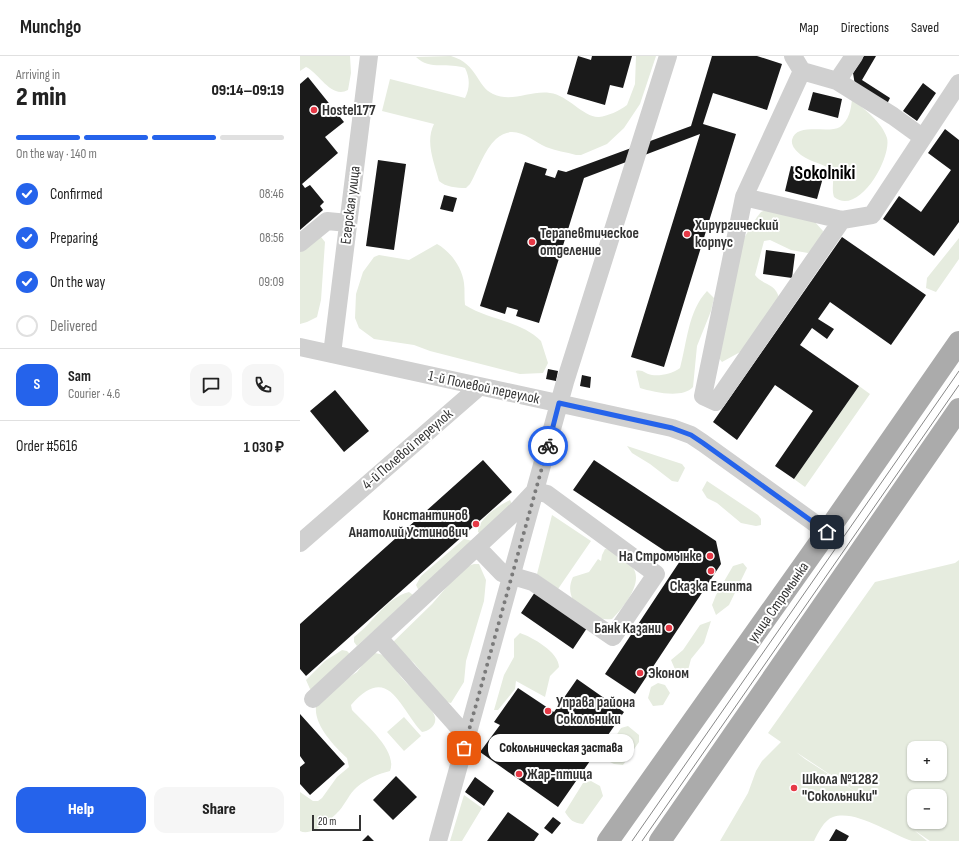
<!DOCTYPE html>
<html lang="en">
<head>
<meta charset="utf-8">
<style>
	body { margin:0; font-family:"Sofia Sans Condensed",sans-serif; background:#f6f6f6; color:#222; height:100vh; display:flex; flex-direction:column; font-size:15px; white-space:nowrap }
	* { box-sizing:border-box; margin:0 }
	p { font-size:13px; color:#767676 }
	.icon { flex:none; width:22px; height:22px; fill:none; stroke:currentColor; stroke-width:2; stroke-linecap:round; stroke-linejoin:round }
	.map { position:relative; flex:1; overflow:hidden }
	.panel { display:flex; flex-direction:column; background:#fff; width:300px }
	.panel>* { flex:none }
	.tools { position:absolute; left:607px; top:685px; display:grid; gap:8px }
	.tools a { display:grid; place-items:center; width:40px; height:40px; border-radius:8px; background:#fff; box-shadow:0 1px 3px #0004; font-size:20px }
	.scale { position:absolute; left:12px; bottom:10px; width:49px; box-sizing:border-box; padding-left:4px; border:2px solid #333; border-top:0; font-size:11px; line-height:14px; white-space:nowrap; color:#333; -webkit-text-stroke:3px #fff; paint-order:stroke }
	.pin { position:absolute; display:grid; place-items:center; width:34px; height:34px; color:#fff; margin:-17px; border-radius:8px; box-shadow:0 2px 6px #0006 }
	.courier { position:absolute; display:grid; place-items:center; width:40px; height:40px; margin:-20px; border:3px solid #2563eb; border-radius:50%; background:#fff; color:#222; box-shadow:0 1px 5px #0007 }
	.bubble { position:absolute; height:28px; border-radius:12px; background:#fff; box-shadow:0 1px 3px #0004; font-size:13px; font-weight:800; line-height:28px; text-align:center }
	.headline em { font-style:normal; font-weight:800 }
	.headline div { display:flex; flex-direction:column-reverse }
	.headline { display:flex; align-items:center; justify-content:space-between; height:68px; padding:0 16px }
	h1 { font-size:26px; font-weight:800; line-height:30px }
	.bar { display:grid; grid-template-columns:repeat(4,1fr); gap:6px 4px; align-content:center; height:48px; padding:0 16px }
	.bar i { height:5px; border-radius:3px; background:#e0e0e0 }
	.bar .selected { background:#2563eb }
	.bar p { grid-column:span 4 }
	.line { display:flex; align-items:center; gap:10px; padding:0 16px; border-top:1px solid #e0e0e0 }
	.line div { flex:1 }
	.round { display:grid; place-items:center; flex:none; width:42px; height:42px; border-radius:12px; background:#f6f6f6 }
	ol { padding:0 16px; list-style:none }
	li { display:flex; align-items:center; gap:12px; height:44px }
	li p { margin-inline-start:auto }
	li .icon { padding:4px; border-radius:50%; background:#2563eb; color:#fff; stroke-width:4 }
	li:last-child { color:#767676 }
	li i { width:22px; height:22px; border:2px solid #e0e0e0; border-radius:50% }
	.action { display:flex; gap:8px; margin-top:auto; padding:8px 16px }
	.action a { flex:1; height:46px; border-radius:12px; background:#2563eb; color:#fff; font-size:16px; font-weight:800; line-height:46px; text-align:center }
	.action a+a { background:#f6f6f6; color:#222 }
	header { display:flex; align-items:center; gap:24px; box-sizing:border-box; height:56px; padding:0 20px; background:#fff; border-bottom:1px solid #e0e0e0 }
	header strong { font-size:19px }
	nav { display:flex; gap:22px; margin-inline-start:auto; font-size:14px }
	main { display:flex; flex:1; min-height:0 }
	.map>svg:first-child { display:block }
</style>
</head>
<body>
<header>
<strong>Munchgo</strong>
<nav><a>Map</a><a>Directions</a><a>Saved</a></nav>
</header>
<main>
<section class="panel">
<div class="headline"><div><h1>2 min</h1><p>Arriving in</p></div><em>09:14–09:19</em></div>
<div class="bar"><i class="selected"></i><i class="selected"></i><i class="selected"></i><i></i><p>On the way · 140 m</p></div>
<ol>
<li><svg class="icon" aria-label="check" viewBox="0 0 24 24"><path d="M5 12l5 5 9-10"/></svg>Confirmed<p>08:46</p></li>
<li><svg class="icon" aria-label="check" viewBox="0 0 24 24"><path d="M5 12l5 5 9-10"/></svg>Preparing<p>08:56</p></li>
<li><svg class="icon" aria-label="check" viewBox="0 0 24 24"><path d="M5 12l5 5 9-10"/></svg>On the way<p>09:09</p></li>
<li><i></i>Delivered</li>
</ol>
<div class="line" style="height:72px"><b class="round" style="background:#2563eb;color:#fff">S</b><div><b>Sam</b><p>Courier · 4.6</p></div><a class="round"><svg class="icon" aria-label="chat" viewBox="0 0 24 24"><path d="M4 5h16v11H9l-5 4z"/></svg></a><a class="round"><svg class="icon" aria-label="phone" viewBox="0 0 24 24"><path d="M5 4h4l2 5-3 2q2 4 5 5l2-3 5 2v4C11 20 4 13 5 4z"/></svg></a></div>
<div class="line" style="height:52px"><div>Order #5616</div><b>1 030 ₽</b></div>
<div class="action"><a>Help</a><a>Share</a></div>
</section>
<div class="map">
<svg width="659" height="785" viewBox="0 0 659 785">
	<rect width="100%" height="100%" fill="#fff"/>
	<path fill="#e6ecdf" fill-rule="evenodd" d="M 0,0 L 50,0 L 51,17 L 48,34 C 31,43 19,17 6,11 L 0,15 Z
		M 151,0 C 178,8 176,30 193,38 C 212,47 231,34 250,37 C 268,39 284,62 299,61 C 308,60 319,55 327,49 L 335,28 L 336,0 L 356,0 L 340,48 L 324,72 L 307,88 L 281,99 L 276,99 C 266,96 256,95 246,91 C 231,85 215,66 196,83 C 184,94 178,114 170,128 L 166,132 C 156,132 146,131 139,125 C 134,106 125,86 134,68 L 82,55 L 90,23 L 165,42 C 170,32 170,22 165,12 C 149,6 130,15 116,1 Z
		M 552,43 C 564,53 582,66 587,82 C 592,101 559,161 534,141 C 531,132 535,123 532,114 C 522,107 510,106 501,99 C 496,95 491,90 492,84 C 496,66 529,78 540,71 C 549,64 551,54 552,43 Z
		M 466,154 L 514,165 L 523,175 C 522,183 515,193 508,197 L 491,194 L 470,184 L 464,185 L 455,219 C 462,229 476,227 479,242 L 442,295 L 422,306 L 418,301 L 444,182 L 457,161 L 461,156 Z
		M 15,181 L 21,181 L 25,186 L 21,244 L 17,261 L 7,266 L 0,268 L 0,196 Z
		M 659,182 L 659,203 L 636,236 L 626,232 L 627,222 Z
		M 137,188 C 150,195 162,211 164,227 C 165,234 164,242 165,249 C 189,264 221,265 241,285 L 248,307 L 243,317 L 220,318 L 130,295 L 114,289 L 74,283 L 59,272 L 55,262 L 56,238 L 63,216 L 74,201 L 79,199 L 109,204 Z
		M 407,235 L 414,242 L 411,255 L 397,290 L 393,331 C 382,343 354,336 340,332 L 336,315 C 343,313 345,318 352,319 C 361,320 372,318 380,312 C 387,287 388,255 407,235 Z
		M 559,330 L 570,338 L 505,431 L 494,423 Z
		M 327,390 L 382,408 L 385,412 L 378,426 L 372,425 L 350,408 L 332,397 Z
		M 407,425 L 458,459 L 461,463 L 461,469 L 456,470 L 441,467 L 417,447 L 407,442 L 402,434 Z
		M 210,444 L 212,448 L 182,479 L 178,476 C 178,463 198,450 210,444 Z
		M 252,459 L 291,485 L 258,533 L 237,518 Z
		M 164,483 L 173,485 L 123,535 L 118,533 L 116,529 L 121,520 Z
		M 305,493 C 314,493 317,498 323,504 C 326,506 331,509 333,512 C 344,527 322,553 312,563 C 289,566 261,545 273,521 L 289,516 L 298,503 L 301,505 L 302,499 Z
		M 659,504 L 659,785 L 630,785 L 614,774 L 627,785 C 623,785 616,785 612,785 C 591,778 555,753 533,761 C 524,764 518,777 514,785 L 420,785 L 448,737 L 456,715 L 462,705 L 481,686 L 468,677 L 575,526 L 655,507 ZM 614,692 L 640,692 L 640,718 L 614,718 ZM 496,696 L 570,745 L 505,703 ZM 614,740 L 640,740 L 640,766 L 614,766 Z
		M 443,507 L 447,512 L 429,549 L 416,559 L 412,549 L 416,539 L 433,510 Z
		M 174,508 L 179,508 L 186,524 L 184,545 L 166,605 L 164,626 L 151,647 L 146,646 L 114,607 L 91,588 L 132,548 L 163,512 Z
		M 109,536 L 113,539 L 57,590 L 54,586 L 54,581 C 73,567 86,542 109,536 Z
		M 411,565 L 404,587 L 391,603 L 387,618 L 377,618 L 371,604 L 383,594 L 400,569 Z
		M 220,577 C 232,581 259,596 259,611 L 250,620 L 245,641 L 216,625 L 215,633 L 198,654 L 194,654 L 204,619 L 214,601 L 214,583 Z
		M 42,594 L 47,595 L 50,598 L 16,634 L 10,633 L 6,624 L 25,605 Z
		M 74,597 C 79,597 84,599 88,603 C 93,608 96,615 101,621 C 110,632 131,648 135,661 C 137,669 129,675 122,676 C 99,652 89,606 51,649 L 52,654 C 65,668 98,695 90,715 C 78,718 68,722 57,731 C 49,738 46,747 39,755 C 31,763 12,781 0,775 L 0,736 L 13,745 L 18,745 L 22,742 L 37,721 L 49,711 L 47,702 C 34,690 14,669 16,651 L 28,635 L 57,616 L 66,604 Z
		M 358,627 L 365,629 L 370,637 L 363,649 L 353,650 L 348,642 L 351,631 Z
		M 104,661 L 121,680 L 104,695 L 87,676 Z
		M 328,670 L 339,679 L 339,686 L 323,709 L 314,708 L 306,704 L 305,697 L 321,672 Z
		M 291,725 L 300,730 L 303,740 L 283,768 C 273,767 270,764 265,756 L 283,727 Z
		M 164,739 L 182,752 L 162,785 L 150,785 Z"/>
	<path fill="#1a1a1a" d="M 278,0 L 291,4 L 292,0 L 332,0 L 323,32 L 310,29 L 305,49 L 267,38 Z
		M 412,0 L 457,0 L 482,8 L 467,54 L 413,37 L 403,68 L 436,78 L 364,311 L 331,301 L 400,78 L 284,122 L 239,267 L 216,260 L 218,254 L 207,251 L 205,258 L 180,250 L 225,106 L 247,113 L 245,119 L 255,122 L 258,114 L 266,116 L 391,70 Z
		M 564,0 L 576,0 L 562,24 L 590,42 L 587,48 L 555,29 L 553,17 Z
		M 8,21 L 44,66 L 25,81 L 38,97 L 2,128 L 5,132 L 10,129 L 24,146 L 20,150 L 23,154 L 0,174 L 0,28 Z
		M 623,27 L 636,37 L 617,65 L 603,55 Z
		M 513,36 L 542,43 L 538,62 L 508,54 Z
		M 645,73 L 659,84 L 659,166 L 634,200 L 583,163 L 599,140 L 621,156 L 651,114 L 628,97 Z
		M 78,104 L 106,108 L 94,194 L 66,190 Z
		M 491,110 L 524,118 L 517,143 L 485,135 Z
		M 144,139 L 157,142 L 153,156 L 140,153 Z
		M 542,181 L 626,239 L 591,289 L 530,246 L 518,263 L 534,273 L 527,283 L 512,272 L 500,289 L 559,330 L 494,423 L 475,410 L 513,355 L 475,329 L 437,384 L 413,366 Z
		M 466,194 L 495,198 L 492,222 L 463,218 Z
		M 248,313 L 258,315 L 256,325 L 246,323 Z
		M 282,319 L 291,321 L 290,332 L 280,330 Z
		M 35,334 L 69,375 L 44,396 L 10,355 Z
		M 183,404 L 212,436 L 6,620 L 0,613 L 0,568 Z
		M 294,404 L 416,485 L 421,508 L 335,638 L 305,618 L 380,505 L 273,434 Z
		M 235,536 L 287,572 L 273,593 L 221,557 Z
		M 277,623 L 324,656 L 258,751 L 180,696 L 200,669 L 194,666 L 218,632 L 254,656 Z
		M 0,658 L 45,708 L 10,739 L 0,728 L 0,711 L 5,707 L 0,700 Z
		M 96,720 L 117,741 L 93,764 L 73,744 Z
		M 175,721 L 194,735 L 184,750 L 165,736 Z
		M 208,756 L 239,778 L 234,785 L 187,785 Z
		M 253,761 L 261,767 L 252,778 L 244,772 Z
		M 536,773 L 549,780 L 546,785 L 529,785 Z
		M 68,779 L 74,785 L 62,785 Z"/>
	<g fill="none" stroke-linecap="round" stroke-linejoin="round">
		<path stroke="#d0d0d0" stroke-width="18" d="M 493,0 L 502,15 L 537,25 L 593,60 L 622,81
			M 502,15 L 444,141 L 403,340 L 416,346 L 542,164 L 572,159 L 659,27
			M 537,25 L 554,0
			M 444,141 L 542,164
			M 0,187 L 27,165 L 48,167
			M 0,291 L 372,372 L 391,379 L 403,387 L 527,476
			M 32,298 L 69,0
			M 0,487 L 179,331
			M 79,582 L 167,681
			M 13,643 L 219,452 L 235,435 L 247,438 L 356,518 L 313,581 L 233,526 L 202,517 L 177,491
			M 138,785 L 265,326 L 368,0"/>
		<path stroke="#ababab" stroke-width="22" d="M 308,785 L 527,476 L 659,286
			M 360,785 L 659,353"/>
		<path stroke="#888" stroke-width="1" d="M 332,785 L 659,315
			M 342,785 L 659,329"/>
	</g>
	<g fill="none" stroke-linecap="round" stroke-linejoin="round">
		<path stroke="#7a7a7a" stroke-width="4" stroke-dasharray="0 7.2" d="M 164,692 L 248,390"/>
		<path stroke="#2563eb" stroke-width="5" d="M 248,390 L 259,347 L 372,372 L 391,379 L 403,387 L 527,476"/>
	</g>
	<g fill="#e63946" stroke="#fff" stroke-width="1.5">
		<circle cx="14" cy="54" r="4"/>
		<circle cx="387" cy="178" r="4"/>
		<circle cx="232" cy="186" r="4"/>
		<circle cx="176" cy="468" r="4"/>
		<circle cx="410" cy="500" r="4"/>
		<circle cx="411" cy="515" r="4"/>
		<circle cx="369" cy="572" r="4"/>
		<circle cx="340" cy="617" r="4"/>
		<circle cx="248" cy="655" r="4"/>
		<circle cx="219" cy="718" r="4"/>
		<circle cx="494" cy="732" r="4"/>
	</g>
	<g text-anchor="middle" stroke-width="4" stroke-linejoin="round" paint-order="stroke">
		<g font-size="15" font-weight="bold" fill="#333" stroke="#fff" text-anchor="start">
			<text x="22" y="59">Hostel177</text>
			<text x="395" y="174">Хирургический<tspan x="395" dy="17">корпус</tspan></text>
			<text x="240" y="182">Терапевтическое<tspan x="240" dy="17">отделение</tspan></text>
			<text x="168" y="464" text-anchor="end">Константинов<tspan x="168" dy="17">Анатолий Устинович</tspan></text>
			<text x="402" y="505" text-anchor="end">На Стромынке</text>
			<text x="411" y="535" text-anchor="middle">Сказка Египта</text>
			<text x="361" y="577" text-anchor="end">Банк Казани</text>
			<text x="348" y="622">Эконом</text>
			<text x="256" y="651">Управа района<tspan x="256" dy="17">Сокольники</tspan></text>
			<text x="227" y="723">Жар-птица</text>
			<text x="502" y="728">Школа №1282<tspan x="502" dy="17">"Сокольники"</tspan></text>
		</g>
		<g font-size="15" fill="#333" stroke="#fff">
			<text transform="translate(50 149) rotate(-83)" y="5">Егерская улица</text>
			<text transform="translate(184 331) rotate(12)" y="5">1-й Полевой переулок</text>
			<text transform="translate(107 393) rotate(-41)" y="5">4-й Полевой переулок</text>
			<text transform="translate(478 546) rotate(-55)" y="5">улица Стромынка</text>
		</g>
		<g font-size="19" font-weight="bold" fill="#000" stroke="#fff">
			<text x="525" y="123">Sokolniki</text>
		</g>
	</g>
</svg>
<div class="tools">
<a>+</a>
<a>−</a>
</div>
<div class="scale">20 m</div>
<div class="pin" style="left:164px;top:692px;background:#ea580c"><svg class="icon" aria-label="bag" viewBox="0 0 24 24"><path d="M5 8h14l-1 12H6zM9 8a3 3 0 0 1 6 0"/></svg></div>
<div class="pin" style="left:527px;top:476px;background:#1f2937"><svg class="icon" aria-label="home" viewBox="0 0 24 24"><path d="M3 11l9-7 9 7M6 9v11h12V9"/></svg></div>
<div class="courier" style="left:248px;top:390px"><svg class="icon" aria-label="bike" viewBox="0 0 24 24"><circle cx="6" cy="16" r="4"/><circle cx="18" cy="16" r="4"/><path d="M6 16l4-8h5l3 8M10 8l3 8H6M13 5h3"/></svg></div>
<div class="bubble" style="left:188px;top:678px;width:146px">Сокольническая застава</div>
</div>
</main>
</body>
</html>
